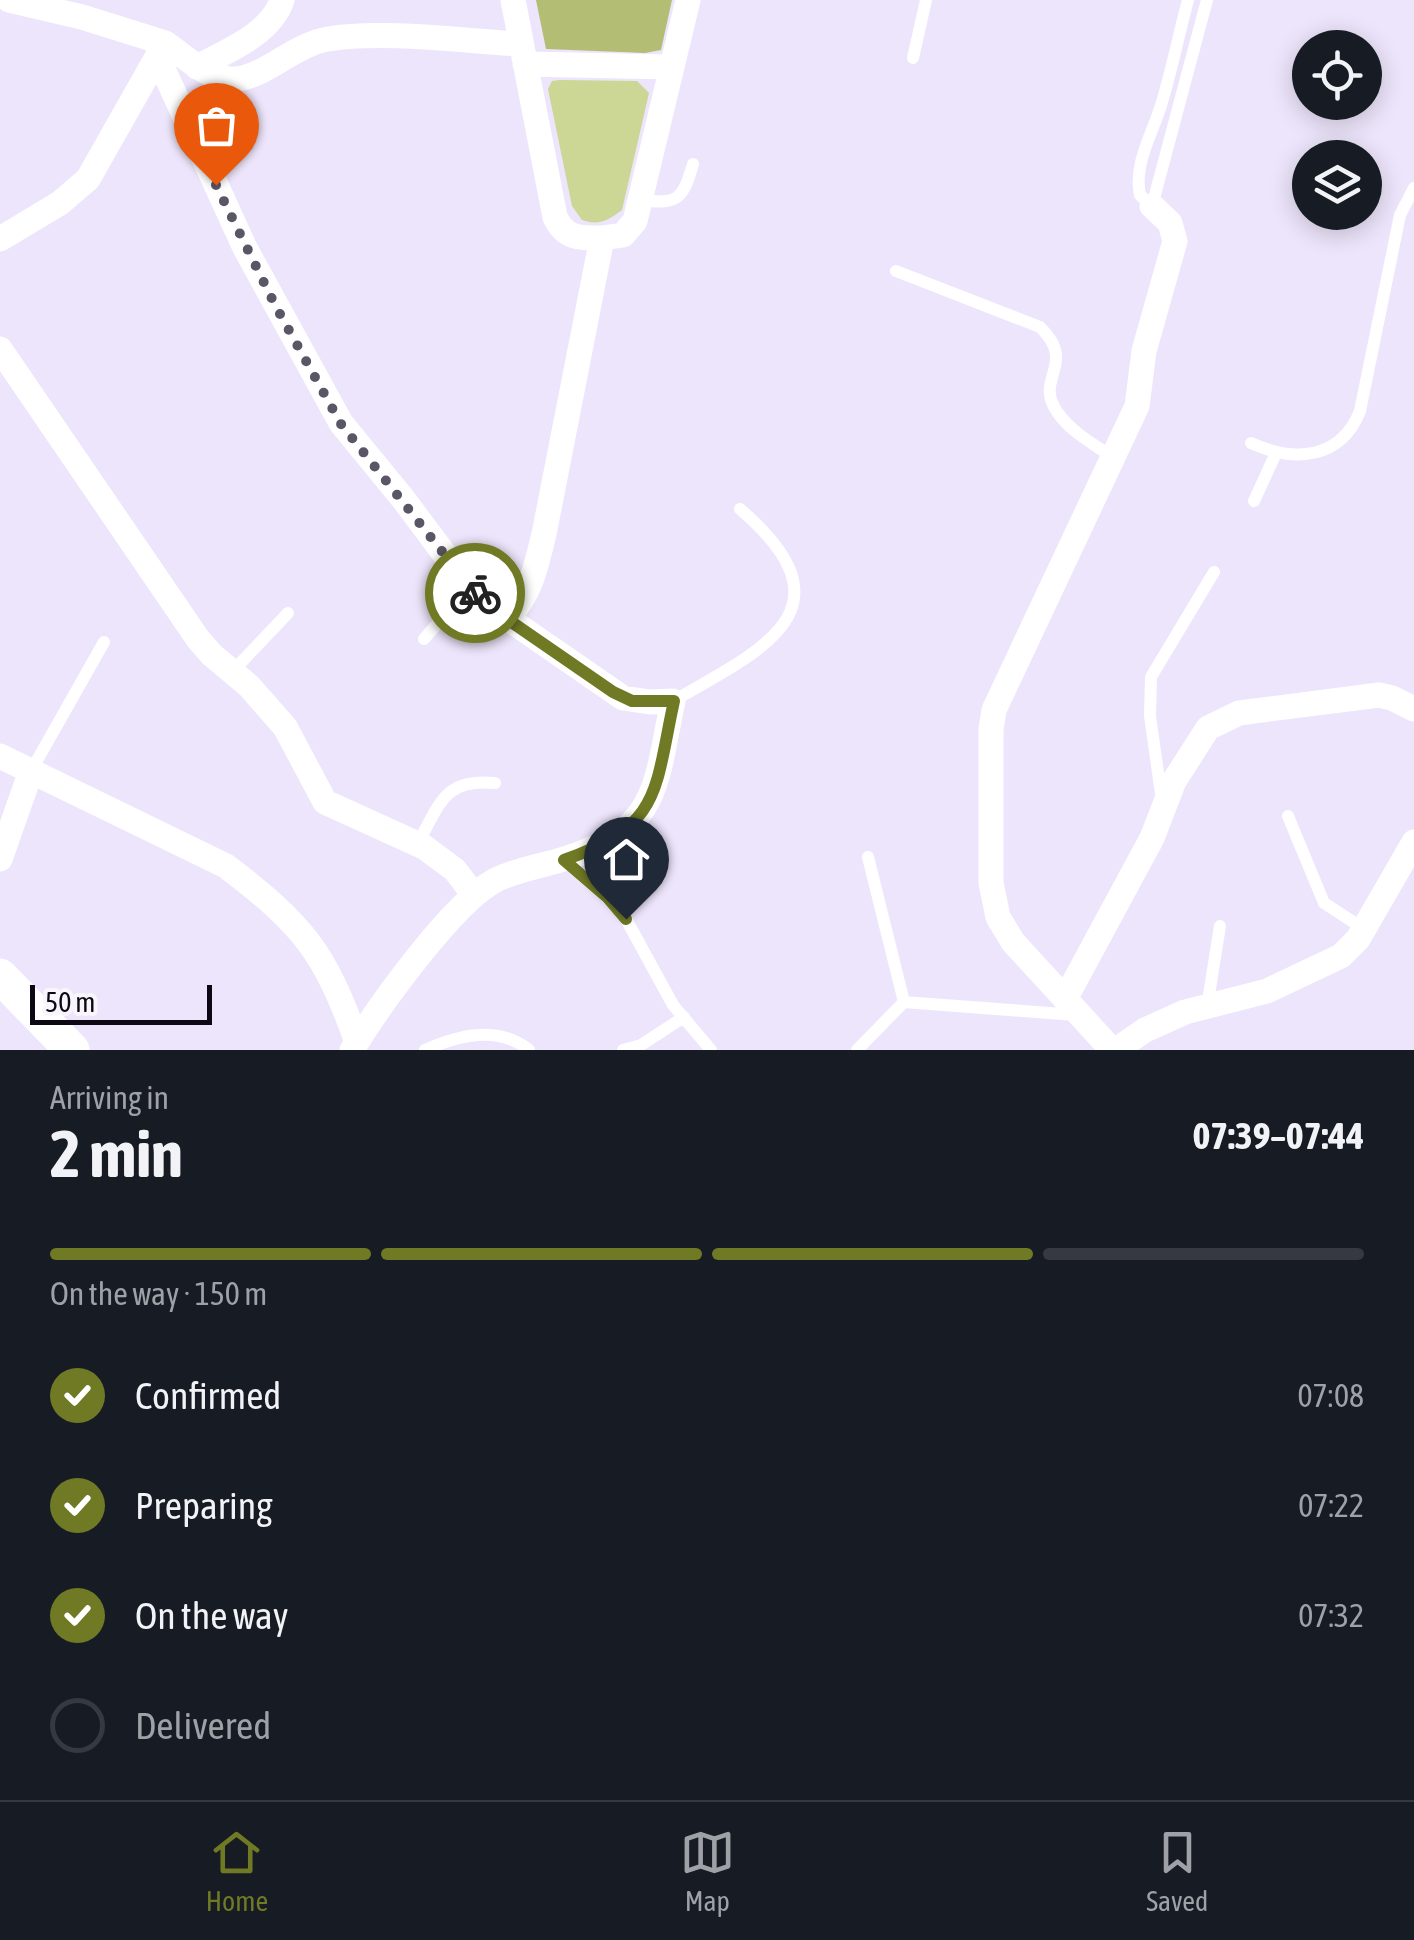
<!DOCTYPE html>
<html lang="en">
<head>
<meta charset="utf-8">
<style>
	body { margin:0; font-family:"Asap Condensed",sans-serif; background:#242831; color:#f1f3f6; height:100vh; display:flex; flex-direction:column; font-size:38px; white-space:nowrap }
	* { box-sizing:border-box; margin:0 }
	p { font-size:32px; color:#9ea1a6 }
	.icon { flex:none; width:55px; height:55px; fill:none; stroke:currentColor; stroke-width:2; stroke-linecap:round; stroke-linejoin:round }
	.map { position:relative; height:1050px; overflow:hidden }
	.details { display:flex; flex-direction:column; background:#171b24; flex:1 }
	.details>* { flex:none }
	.controls { position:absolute; left:1292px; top:30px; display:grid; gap:20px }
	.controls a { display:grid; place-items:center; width:90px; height:90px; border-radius:50%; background:#171b24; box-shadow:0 5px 25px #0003; font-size:50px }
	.scale { position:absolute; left:30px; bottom:25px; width:182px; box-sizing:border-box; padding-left:10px; border:5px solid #0d0914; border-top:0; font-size:28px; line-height:35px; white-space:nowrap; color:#0d0914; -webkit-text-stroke:8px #f8f5fc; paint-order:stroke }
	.pin { position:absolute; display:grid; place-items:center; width:85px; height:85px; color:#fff; margin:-102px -42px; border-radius:50% 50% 50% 0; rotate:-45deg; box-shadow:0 0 10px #0007 }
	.pin .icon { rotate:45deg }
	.courier { position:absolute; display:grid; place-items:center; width:100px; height:100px; margin:-50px; border:8px solid #707a25; border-radius:50%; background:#fff; color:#222; box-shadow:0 2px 12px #0007 }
	.summary em { font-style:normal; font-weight:700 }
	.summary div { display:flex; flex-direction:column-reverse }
	.summary { display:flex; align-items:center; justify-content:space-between; height:170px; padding:0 50px }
	h1 { font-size:65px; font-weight:700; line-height:75px }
	.bar { display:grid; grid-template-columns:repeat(4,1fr); gap:15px 10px; align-content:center; height:120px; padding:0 50px }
	.bar i { height:12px; border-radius:8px; background:#363941 }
	.bar .current { background:#707a25 }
	.bar p { grid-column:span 4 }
	ol { padding:0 50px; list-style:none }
	li { display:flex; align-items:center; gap:30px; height:110px }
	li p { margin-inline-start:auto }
	li .icon { padding:10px; border-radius:50%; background:#707a25; color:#fff; stroke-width:4 }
	li:last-child { color:#9ea1a6 }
	li i { width:55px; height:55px; border:5px solid #363941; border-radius:50% }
	.tab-bar { display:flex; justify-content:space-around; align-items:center; height:140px; border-top:2px solid #363941; background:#171b24; font-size:28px; color:#9ea1a6 }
	.tab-bar a { display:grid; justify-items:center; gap:5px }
	.tab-bar .current { color:#707a25 }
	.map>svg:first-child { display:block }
</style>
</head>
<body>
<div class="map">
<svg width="1414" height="1050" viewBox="0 0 1414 1050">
	<rect width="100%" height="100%" fill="#ede5fb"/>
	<path fill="#ccd695" d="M 560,80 L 637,81 L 649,93 L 622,210 C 609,220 598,226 582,220 L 572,206 L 548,89 L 552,81 Z"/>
	<path fill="#b3be74" d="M 536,0 L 672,0 L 661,50 L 645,53 L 546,49 Z"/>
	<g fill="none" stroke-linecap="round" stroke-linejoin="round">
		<path stroke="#fff" stroke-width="12" d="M 1188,0 C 1179,34 1172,68 1162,102 C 1154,131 1133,163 1140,195 L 1152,206 L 1207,0
			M 913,58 L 926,0
			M 641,200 C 678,205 683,199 693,164
			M 896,271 L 1040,327 C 1079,365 1032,378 1058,413 C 1071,432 1095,445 1114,458
			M 1251,443 C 1295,463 1341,459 1360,411 L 1400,215 L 1414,188
			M 1254,501 L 1276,453
			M 424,639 L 469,587
			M 232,672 L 288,613
			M 673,701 C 766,648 855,608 740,509
			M 31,771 L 104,642
			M 1162,801 L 1150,716 L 1151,677 L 1214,572
			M 1288,816 L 1324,903 L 1364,929
			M 418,843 C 440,804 444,778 495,783
			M 868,857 L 904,1002
			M 564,860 L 607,898 L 626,919 L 673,1005 L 711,1050
			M 904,1002 L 1076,1015
			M 1207,1007 L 1220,926
			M 425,1050 C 459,1035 498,1025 529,1050
			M 623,1050 L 641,1045 L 684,1017
			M 857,1050 L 904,1002"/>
		<path stroke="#fff" stroke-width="25" d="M 9,0 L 82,17 L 165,43
			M 158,58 L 245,248 L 341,423 L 404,500 L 469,587 L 507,618 C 531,595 536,566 544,534 L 602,238 C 580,238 565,239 555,217 L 513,0
			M 525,64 L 672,67
			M 197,67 C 227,51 271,34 282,0
			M 602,238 L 623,235 L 635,221 L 688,0
			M 0,239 L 60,203 L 88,179 L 165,43 C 185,56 205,78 231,79 C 261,81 292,45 328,39 C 382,30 464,41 520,44
			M 0,349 L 198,639 L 212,655 L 249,686 L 285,727 L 325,802 L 424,847 L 455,870 L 474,895
			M 0,756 L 226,866 C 303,925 324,950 357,1042
			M 0,859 L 31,771
			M 1065,999 L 1152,838 L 1174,781 L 1208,728 L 1239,713 L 1379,695 L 1392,698 L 1414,709
			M 352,1050 C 378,1007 452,904 494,881 C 517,869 543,866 567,858 C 660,828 655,786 673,701 L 650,702 L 623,698 L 507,618
			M 1112,1050 L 1013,942 L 998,917 L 991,883 L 991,729 L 994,710 L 1137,406 L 1144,351 L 1175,241 L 1170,223 L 1152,206
			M 1116,1050 L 1145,1030 L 1185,1012 L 1267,991 L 1341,956 L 1358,939 L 1414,842"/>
		<path stroke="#fff" stroke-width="35" d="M 0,976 L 72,1050"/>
	</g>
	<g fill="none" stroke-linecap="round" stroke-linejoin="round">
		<path stroke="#5b5665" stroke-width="10" stroke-dasharray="0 18" d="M 216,185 L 275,305 L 341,424 L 475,593"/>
		<path stroke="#707a25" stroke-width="12" d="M 475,593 L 494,610 L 613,692 L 632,701 L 674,701 C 654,793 662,825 564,860 L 608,898 L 626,919"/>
	</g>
</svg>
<div class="controls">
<a><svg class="icon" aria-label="locate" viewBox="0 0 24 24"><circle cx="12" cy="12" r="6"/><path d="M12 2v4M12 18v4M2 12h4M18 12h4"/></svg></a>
<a><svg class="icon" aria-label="layers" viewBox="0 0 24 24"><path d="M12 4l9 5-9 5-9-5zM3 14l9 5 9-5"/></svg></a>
</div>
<div class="scale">50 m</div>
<div class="pin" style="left:216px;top:185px;background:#ea580c"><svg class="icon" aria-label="bag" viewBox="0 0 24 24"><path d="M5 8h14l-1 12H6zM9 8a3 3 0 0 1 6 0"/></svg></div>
<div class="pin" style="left:626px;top:919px;background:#1f2937"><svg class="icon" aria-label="home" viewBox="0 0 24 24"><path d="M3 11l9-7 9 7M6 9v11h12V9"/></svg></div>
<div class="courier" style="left:475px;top:593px"><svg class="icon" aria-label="bike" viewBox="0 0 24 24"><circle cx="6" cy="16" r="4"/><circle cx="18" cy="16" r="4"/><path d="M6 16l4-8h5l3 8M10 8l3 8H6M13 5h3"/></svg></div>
</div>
<section class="details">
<div class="summary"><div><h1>2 min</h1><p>Arriving in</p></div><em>07:39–07:44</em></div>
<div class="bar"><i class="current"></i><i class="current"></i><i class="current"></i><i></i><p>On the way · 150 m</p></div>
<ol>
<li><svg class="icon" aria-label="check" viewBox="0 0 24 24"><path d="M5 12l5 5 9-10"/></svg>Confirmed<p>07:08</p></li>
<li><svg class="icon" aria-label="check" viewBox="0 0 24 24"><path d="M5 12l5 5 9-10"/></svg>Preparing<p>07:22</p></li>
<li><svg class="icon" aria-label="check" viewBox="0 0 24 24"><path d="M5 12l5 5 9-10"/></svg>On the way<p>07:32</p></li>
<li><i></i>Delivered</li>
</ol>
</section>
<nav class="tab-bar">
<a class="current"><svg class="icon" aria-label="home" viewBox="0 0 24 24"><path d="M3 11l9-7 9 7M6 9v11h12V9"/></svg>Home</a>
<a><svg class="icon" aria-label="map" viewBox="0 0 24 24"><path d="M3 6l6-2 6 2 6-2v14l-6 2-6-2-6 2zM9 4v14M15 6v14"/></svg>Map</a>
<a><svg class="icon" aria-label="saved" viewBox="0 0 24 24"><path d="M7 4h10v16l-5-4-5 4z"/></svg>Saved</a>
</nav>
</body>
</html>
